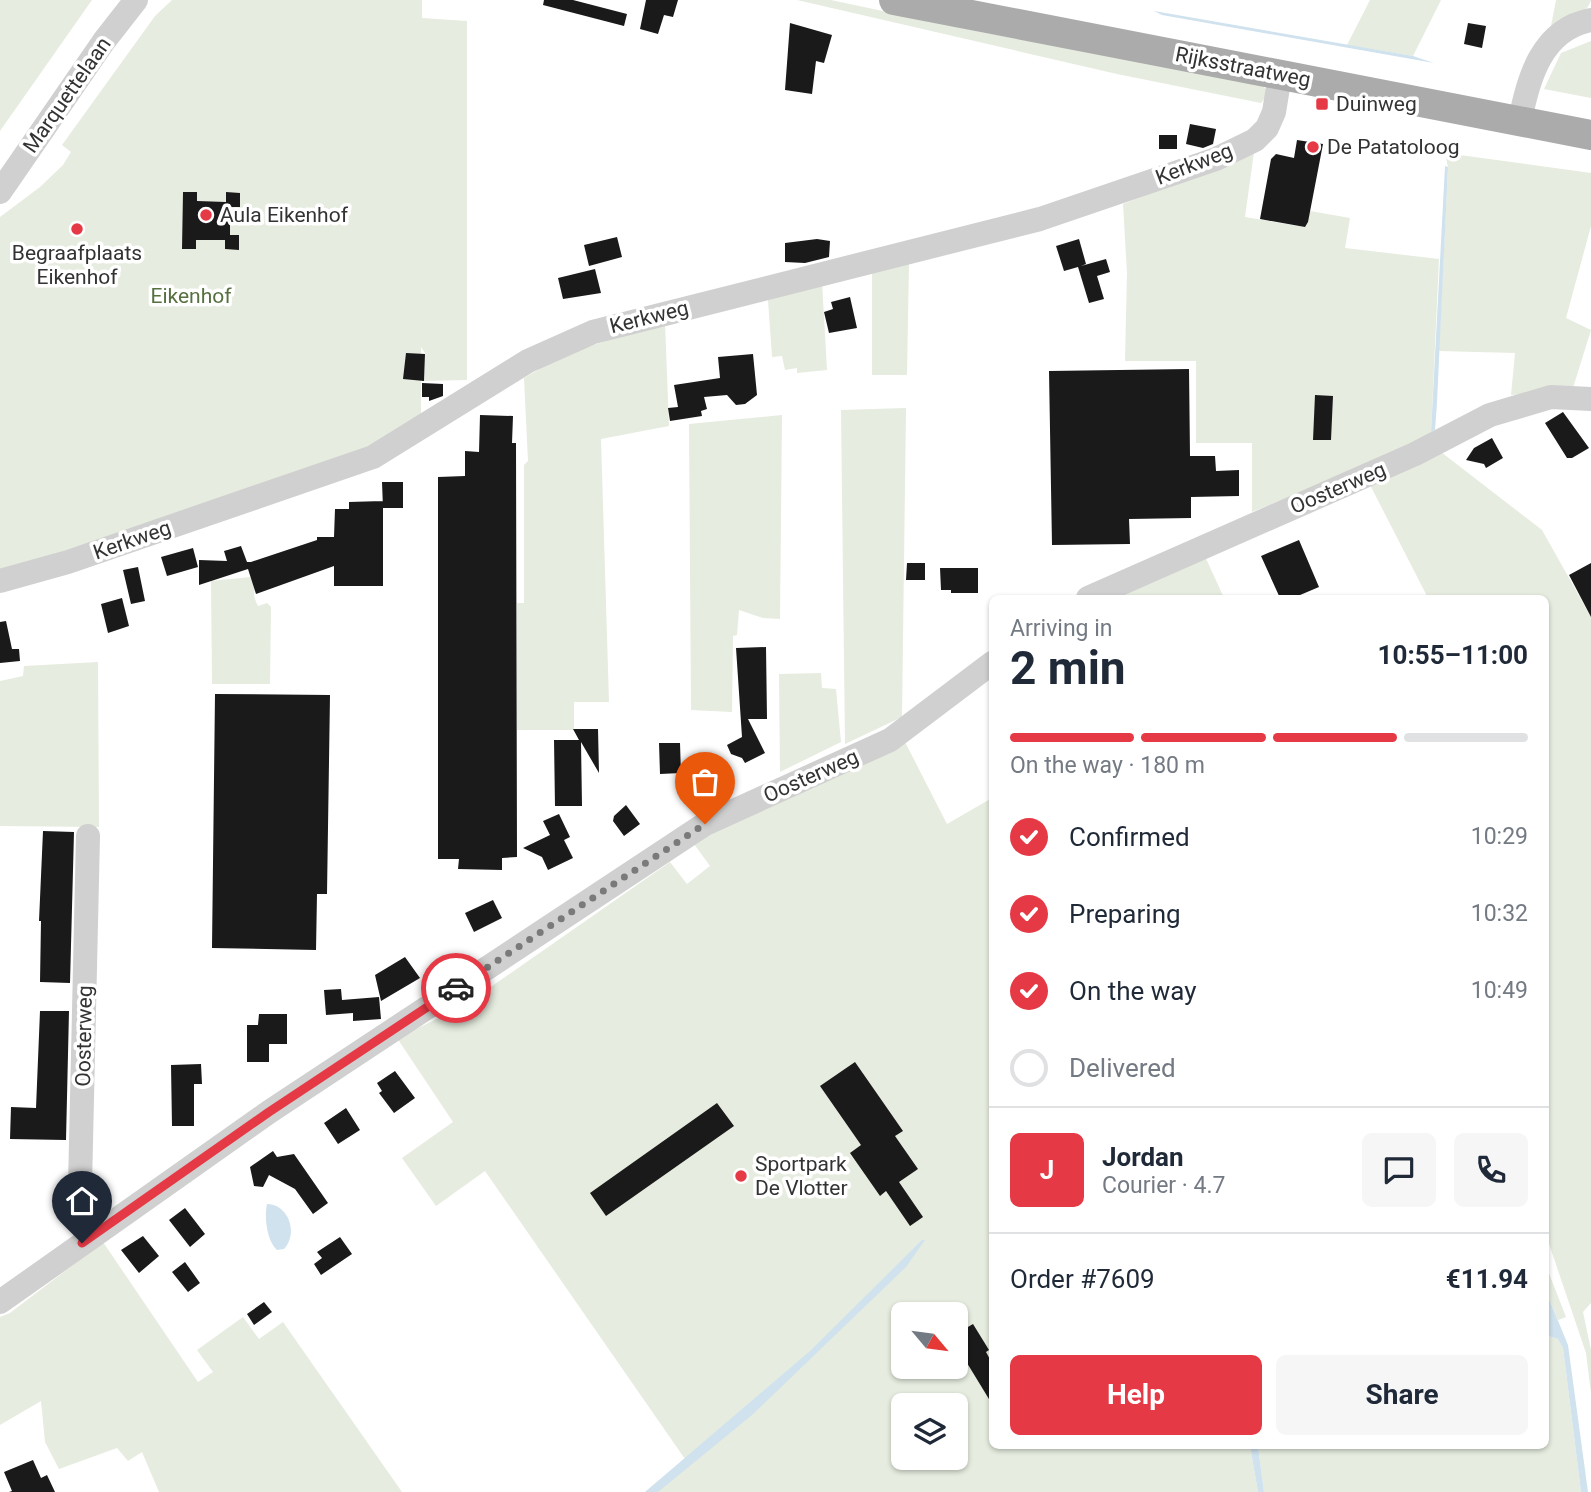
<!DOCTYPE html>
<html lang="en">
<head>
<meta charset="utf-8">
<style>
	body { margin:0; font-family:Roboto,sans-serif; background:#f6f6f7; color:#1f2937; height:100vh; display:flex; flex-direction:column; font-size:26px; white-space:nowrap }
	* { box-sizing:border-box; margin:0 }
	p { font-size:23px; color:#747a83 }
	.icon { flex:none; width:38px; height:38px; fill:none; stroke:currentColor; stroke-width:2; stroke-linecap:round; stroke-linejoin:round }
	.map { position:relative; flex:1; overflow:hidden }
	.panel { position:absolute; left:989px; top:595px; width:560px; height:854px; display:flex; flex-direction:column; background:#fff; border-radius:10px; box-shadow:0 2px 5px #0004 }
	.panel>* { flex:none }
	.needle { width:46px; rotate:119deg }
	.fabs { position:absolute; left:891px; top:1302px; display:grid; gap:14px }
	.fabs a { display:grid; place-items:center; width:77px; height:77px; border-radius:10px; background:#fff; box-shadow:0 2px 5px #0004; font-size:35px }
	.pin { position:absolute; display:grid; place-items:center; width:60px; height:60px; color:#fff; margin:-72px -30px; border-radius:50% 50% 50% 0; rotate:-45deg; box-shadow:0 0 7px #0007 }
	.pin .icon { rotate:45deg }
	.courier { position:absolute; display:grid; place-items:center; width:70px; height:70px; margin:-35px; border:5px solid #e63946; border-radius:50%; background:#fff; color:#222; box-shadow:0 2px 9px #0007 }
	.overview em { font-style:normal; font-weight:700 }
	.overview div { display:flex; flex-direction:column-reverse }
	.overview { display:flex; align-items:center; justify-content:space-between; height:119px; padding:0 21px }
	h1 { font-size:46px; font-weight:700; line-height:52px }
	.bar { display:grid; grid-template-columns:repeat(4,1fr); gap:10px 7px; align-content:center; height:84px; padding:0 21px }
	.bar i { height:9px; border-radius:5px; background:#e0e1e3 }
	.bar .current { background:#e63946 }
	.bar p { grid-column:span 4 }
	.line { display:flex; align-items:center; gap:18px; padding:0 21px; border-top:2px solid #e0e1e3 }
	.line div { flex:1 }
	.round { display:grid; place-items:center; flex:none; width:74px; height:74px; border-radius:10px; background:#f6f6f7 }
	ol { padding:0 21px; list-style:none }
	li { display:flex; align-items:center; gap:21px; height:77px }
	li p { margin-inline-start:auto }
	li .icon { padding:7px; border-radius:50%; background:#e63946; color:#fff; stroke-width:4 }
	li:last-child { color:#747a83 }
	li i { width:38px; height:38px; border:4px solid #e0e1e3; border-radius:50% }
	.cta { display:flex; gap:14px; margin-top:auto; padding:14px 21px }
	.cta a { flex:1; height:80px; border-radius:10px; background:#e63946; color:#fff; font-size:28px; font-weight:700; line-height:80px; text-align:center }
	.cta a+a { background:#f6f6f7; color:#1f2937 }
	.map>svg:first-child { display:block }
</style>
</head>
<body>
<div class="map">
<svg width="1591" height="1492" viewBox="0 0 1591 1492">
	<rect width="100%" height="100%" fill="#fff"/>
	<path fill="#e6ecdf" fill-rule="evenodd" d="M 0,0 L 92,0 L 0,131 Z
		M 172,0 L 422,0 L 422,18 L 467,21 L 467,380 L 424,381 L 425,353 L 421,347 L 421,419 L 380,443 L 204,509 L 0,570 L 0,217 L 40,187 L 63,165 L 71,152 L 62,145 L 155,16 Z
		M 797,0 L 831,0 L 981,32 L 1259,83 L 1266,89 L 1267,95 L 1261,103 L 1117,74 Z
		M 1370,0 L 1441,0 L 1413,56 L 1347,45 Z
		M 1556,0 L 1591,0 C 1586,17 1567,20 1551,26 Z
		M 1591,41 L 1591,98 L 1544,89 L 1561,53 Z
		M 1254,152 L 1245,217 L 1305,227 L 1310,211 L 1350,218 L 1345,248 L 1439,259 L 1431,432 L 1416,444 L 1252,512 L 1252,443 L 1196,443 L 1196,361 L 1125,361 L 1127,273 L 1123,204 Z
		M 1445,153 L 1591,173 L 1591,226 L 1566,318 L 1591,330 L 1572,391 L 1511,395 L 1515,353 L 1439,351 L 1448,167 Z
		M 909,263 L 907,375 L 872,375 L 872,272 Z
		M 822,282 L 827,370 L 797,373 L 797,368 L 785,370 L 782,356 L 772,357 L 768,300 Z
		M 665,323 L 669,426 L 601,439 L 609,702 L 574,702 L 574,730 L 517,730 L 517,603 L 524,603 L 524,465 L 528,461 L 524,378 L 567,353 Z
		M 906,408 L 902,717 L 845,744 L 841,410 Z
		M 782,415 L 780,619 L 763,618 L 739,610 L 737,635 L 733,636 L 732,712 L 691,710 L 689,424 Z
		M 1441,452 L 1542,530 L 1591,617 L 1591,1303 L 1583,1312 L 1591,1350 L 1591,1393 L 1586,1353 L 1545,1232 L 1545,598 L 1428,598 L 1367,479 Z
		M 1204,554 L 1224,598 L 1110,598 Z
		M 262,576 C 254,587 251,593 258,606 L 267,603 L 271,607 L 270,684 L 212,684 L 211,581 Z
		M 98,662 L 99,827 L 0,826 L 0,681 L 23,676 L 24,666 Z
		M 821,673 L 822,688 L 836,689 L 841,742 L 780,772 L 779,674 Z
		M 905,742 L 947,824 L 992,798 L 992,1446 L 1250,1446 L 1258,1492 L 645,1492 L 685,1459 L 485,1171 L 436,1206 L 402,1158 L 453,1122 L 397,1038 L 462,1007 L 670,862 L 687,884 L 710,866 L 694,844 L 718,826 ZM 903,1314 L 956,1314 L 956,1367 L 903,1367 ZM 903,1405 L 956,1405 L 956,1458 L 903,1458 Z
		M 103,1242 L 198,1382 L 213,1372 L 197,1350 L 243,1317 L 259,1339 L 283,1322 L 402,1492 L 159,1492 L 142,1452 L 128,1461 L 117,1448 L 59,1469 L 45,1442 L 41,1401 L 0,1425 L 0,1317 L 10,1313 Z
		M 1545,1263 L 1566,1317 L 1558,1320 L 1545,1289 Z
		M 1545,1335 L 1558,1339 L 1563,1348 L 1581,1492 L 1264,1492 L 1258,1446 L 1545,1446 Z"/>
	<path fill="#cfe2ee" d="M 1154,11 L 1413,56 L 1434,63 L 1162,15 Z
		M 1445,166 L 1448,167 L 1437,403 L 1435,430 L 1431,432 Z
		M 267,1204 C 290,1205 298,1234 284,1249 L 277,1250 C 267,1241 264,1218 267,1204 Z
		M 922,1240 L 925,1240 L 906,1267 L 752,1415 L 658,1492 L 645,1492 L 810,1351 Z
		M 1545,1289 L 1568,1345 L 1588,1492 L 1581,1492 L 1563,1348 L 1558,1339 L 1545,1335 L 1549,1313 Z
		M 1250,1446 L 1258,1446 L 1264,1492 L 1258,1492 Z"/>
	<path fill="#1a1a1a" d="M 544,0 L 573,0 L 627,14 L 624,26 L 543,5 Z
		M 646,0 L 678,0 L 673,17 L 664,15 L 658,34 L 640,29 Z
		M 790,23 L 832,35 L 824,63 L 816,61 L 812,94 L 785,90 Z
		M 1468,23 L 1486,26 L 1482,48 L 1464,44 Z
		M 1190,124 L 1216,129 L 1213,144 L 1203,148 L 1186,144 Z
		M 1159,135 L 1177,135 L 1177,149 L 1159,149 Z
		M 1297,140 L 1323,144 L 1308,222 L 1305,227 L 1260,219 L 1271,159 L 1276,154 L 1294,158 Z
		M 183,192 L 197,192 L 197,201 L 226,202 L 226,192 L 240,193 L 240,207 L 230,207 L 230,235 L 239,235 L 239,250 L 225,249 L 225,240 L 196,240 L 196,249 L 182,249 Z
		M 617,237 L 622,257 L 589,266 L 584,245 Z
		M 817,239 L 830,241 L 829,257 L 805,263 L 785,262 L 785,243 Z
		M 1079,239 L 1086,264 L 1081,266 L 1106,259 L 1110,272 L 1097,276 L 1104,299 L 1089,303 L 1078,267 L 1064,271 L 1056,246 Z
		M 595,269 L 601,293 L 563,299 L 558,278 Z
		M 850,297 L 857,328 L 829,333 L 824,312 L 833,309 L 831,302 Z
		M 406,353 L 425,354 L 424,381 L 403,379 Z
		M 753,354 L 757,395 L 745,404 L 736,405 L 727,395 L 704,397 L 707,409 L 701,411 L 702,416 L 670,421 L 668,408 L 678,407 L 674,385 L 720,378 L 718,357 Z
		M 1189,369 L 1190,456 L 1215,456 L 1216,471 L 1239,470 L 1239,496 L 1191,497 L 1191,518 L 1129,519 L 1130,544 L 1052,545 L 1049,371 Z
		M 422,383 L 443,384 L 443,396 L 429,401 L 429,397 L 422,397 Z
		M 1315,395 L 1333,396 L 1331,440 L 1313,440 Z
		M 1563,412 L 1589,448 L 1572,458 L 1567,458 L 1545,423 Z
		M 480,415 L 513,416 L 512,443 L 516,443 L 517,857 L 502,858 L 502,870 L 458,869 L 459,859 L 438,859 L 438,477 L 465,476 L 465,451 L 479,452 Z
		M 1492,438 L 1503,458 L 1486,468 L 1484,464 L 1466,460 L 1474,448 Z
		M 382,482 L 403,482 L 403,508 L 383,508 Z
		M 383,501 L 383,586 L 334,586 L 334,566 L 256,594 L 248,569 L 199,585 L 199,560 L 227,561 L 224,551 L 241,546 L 247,562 L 251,562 L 317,540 L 317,537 L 334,537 L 335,509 L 349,509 L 349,502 Z
		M 1299,540 L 1319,587 L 1293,598 L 1280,598 L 1261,556 Z
		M 193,548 L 198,567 L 167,576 L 161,557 Z
		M 907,563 L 925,563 L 925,580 L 906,580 Z
		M 1591,563 L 1591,617 L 1569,575 Z
		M 138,567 L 145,601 L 131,604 L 123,570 Z
		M 940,568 L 978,568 L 978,593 L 951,593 L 951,590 L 941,590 Z
		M 122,598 L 129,626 L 108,633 L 101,604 Z
		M 6,621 L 12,649 L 19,649 L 20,661 L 0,663 L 0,622 Z
		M 766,647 L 767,719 L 748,719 L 765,753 L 745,763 L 742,758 L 731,754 L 727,745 L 742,737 L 736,648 Z
		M 215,694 L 330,695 L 327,894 L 317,894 L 316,950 L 212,948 Z
		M 573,729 L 598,729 L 599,773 L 581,742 L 582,806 L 555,806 L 554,740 L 579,740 Z
		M 659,743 L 680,743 L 681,773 L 660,774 Z
		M 626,805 L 640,824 L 624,836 L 613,821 L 614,816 Z
		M 559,814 L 570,837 L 564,840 L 573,858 L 548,870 L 542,857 L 523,848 L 550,835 L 543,821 Z
		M 43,831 L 74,832 L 70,983 L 40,982 L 41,921 L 39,921 Z
		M 493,900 L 502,918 L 474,932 L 465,913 Z
		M 405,957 L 420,978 L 381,1001 L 375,975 Z
		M 341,989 L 342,1000 L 379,997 L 381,1019 L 353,1021 L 353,1013 L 326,1015 L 324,990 Z
		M 40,1011 L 69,1011 L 66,1140 L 10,1139 L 11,1107 L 36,1108 Z
		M 259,1014 L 287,1014 L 287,1044 L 269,1044 L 269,1062 L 247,1062 L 247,1025 L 258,1025 Z
		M 855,1062 L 903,1131 L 895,1136 L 918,1169 L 899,1182 L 923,1217 L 910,1226 L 886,1191 L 880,1196 L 850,1153 L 861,1145 L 820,1086 Z
		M 201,1064 L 202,1084 L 194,1084 L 194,1126 L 172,1126 L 171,1065 Z
		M 395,1071 L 415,1098 L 394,1113 L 379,1093 L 382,1091 L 377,1083 Z
		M 717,1103 L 734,1126 L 606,1216 L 590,1193 Z
		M 346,1108 L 360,1130 L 338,1144 L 324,1123 Z
		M 273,1151 L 277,1157 L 294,1154 L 328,1203 L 313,1214 L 295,1189 L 269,1175 L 263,1187 L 254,1186 L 250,1167 Z
		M 185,1208 L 205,1234 L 190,1247 L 169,1220 Z
		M 143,1236 L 159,1256 L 139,1273 L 121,1250 Z
		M 340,1237 L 352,1254 L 321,1275 L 314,1264 L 322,1258 L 317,1252 Z
		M 185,1262 L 200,1283 L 188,1292 L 172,1272 Z
		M 264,1302 L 272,1312 L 254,1325 L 247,1314 Z
		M 973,1324 L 989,1350 L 986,1352 L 992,1363 L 992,1404 L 967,1363 L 962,1366 L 956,1354 L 956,1334 Z
		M 33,1460 L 41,1478 L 47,1475 L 55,1492 L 9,1492 L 12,1491 L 4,1472 Z"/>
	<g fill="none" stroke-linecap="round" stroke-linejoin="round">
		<path stroke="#d0d0d0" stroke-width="24" d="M 1520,121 C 1528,78 1542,29 1591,20
			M 0,192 L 104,41 L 136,0
			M 0,581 L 68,562 L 373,457 L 528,361 L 593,332 L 1040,219 L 1216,159 L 1255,140 L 1267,128 L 1274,112 L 1280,75
			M 1088,598 L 1415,454 L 1490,415 L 1551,397 L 1591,399
			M 88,836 L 80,1186 L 81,1203 L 101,1230
			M 0,1302 L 269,1112 L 705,824 L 890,740 L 992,663"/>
		<path stroke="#ababab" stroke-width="30" d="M 894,0 L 1591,135"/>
	</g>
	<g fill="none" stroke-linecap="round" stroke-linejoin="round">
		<path stroke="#7a7a7a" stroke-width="7" stroke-dasharray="0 12.6" d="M 456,988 L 705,824"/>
		<path stroke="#e63946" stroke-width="9" d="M 82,1243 L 269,1112 L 456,988"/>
	</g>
	<g fill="#e63946" stroke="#fff" stroke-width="2.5">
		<rect x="1315" y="97" width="14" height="14" rx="3.5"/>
		<circle cx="1313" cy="147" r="7"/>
		<circle cx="206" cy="215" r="7"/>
		<circle cx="77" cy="229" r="7"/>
		<circle cx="741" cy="1176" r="7"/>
	</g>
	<g text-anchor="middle" stroke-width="7" stroke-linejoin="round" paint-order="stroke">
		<g font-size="21" fill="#333" stroke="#fff">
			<text transform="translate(1243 67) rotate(11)" y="7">Rijksstraatweg</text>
			<text transform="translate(67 95) rotate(-55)" y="7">Marquettelaan</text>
			<text transform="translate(1194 164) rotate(-21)" y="7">Kerkweg</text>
			<text transform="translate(649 317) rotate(-14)" y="7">Kerkweg</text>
			<text transform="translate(1338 488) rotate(-23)" y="7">Oosterweg</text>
			<text transform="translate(132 540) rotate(-19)" y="7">Kerkweg</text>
			<text transform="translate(811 776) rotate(-24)" y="7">Oosterweg</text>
			<text transform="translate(84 1036) rotate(-89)" y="7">Oosterweg</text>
		</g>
		<g font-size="21" fill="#333" stroke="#fff" text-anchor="start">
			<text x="1336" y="111">Duinweg</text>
			<text x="1327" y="154">De Patatoloog</text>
			<text x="220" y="222">Aula Eikenhof</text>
			<text x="77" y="260" text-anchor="middle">Begraafplaats<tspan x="77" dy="24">Eikenhof</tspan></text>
			<text x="755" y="1171">Sportpark<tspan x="755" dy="24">De Vlotter</tspan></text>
		</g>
		<g font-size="21" fill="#56703f" stroke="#fff">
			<text x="191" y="303">Eikenhof</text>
		</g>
	</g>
</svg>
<div class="fabs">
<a><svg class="needle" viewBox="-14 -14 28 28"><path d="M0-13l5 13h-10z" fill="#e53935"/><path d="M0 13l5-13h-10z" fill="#747a83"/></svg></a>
<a><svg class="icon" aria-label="layers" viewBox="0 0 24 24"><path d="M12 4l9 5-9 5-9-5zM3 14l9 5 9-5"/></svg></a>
</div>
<div class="pin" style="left:705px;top:824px;background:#ea580c"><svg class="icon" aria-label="bag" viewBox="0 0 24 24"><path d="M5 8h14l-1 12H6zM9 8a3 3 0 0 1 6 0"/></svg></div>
<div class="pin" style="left:82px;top:1243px;background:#1f2937"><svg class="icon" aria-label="home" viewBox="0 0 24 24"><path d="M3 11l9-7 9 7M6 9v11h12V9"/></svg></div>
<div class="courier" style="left:456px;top:988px"><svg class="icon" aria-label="car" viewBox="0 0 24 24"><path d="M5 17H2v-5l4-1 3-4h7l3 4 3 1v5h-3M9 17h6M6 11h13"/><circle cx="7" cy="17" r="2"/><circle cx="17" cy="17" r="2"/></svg></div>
<section class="panel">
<div class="overview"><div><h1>2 min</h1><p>Arriving in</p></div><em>10:55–11:00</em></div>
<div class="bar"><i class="current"></i><i class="current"></i><i class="current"></i><i></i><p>On the way · 180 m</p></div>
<ol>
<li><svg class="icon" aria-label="check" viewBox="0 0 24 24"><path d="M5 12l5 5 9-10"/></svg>Confirmed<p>10:29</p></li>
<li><svg class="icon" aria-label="check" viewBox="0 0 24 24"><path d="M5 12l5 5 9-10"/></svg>Preparing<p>10:32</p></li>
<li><svg class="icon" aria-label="check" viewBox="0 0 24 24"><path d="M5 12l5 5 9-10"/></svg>On the way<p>10:49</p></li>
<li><i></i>Delivered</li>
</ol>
<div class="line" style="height:126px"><b class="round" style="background:#e63946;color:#fff">J</b><div><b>Jordan</b><p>Courier · 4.7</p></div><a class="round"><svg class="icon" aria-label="chat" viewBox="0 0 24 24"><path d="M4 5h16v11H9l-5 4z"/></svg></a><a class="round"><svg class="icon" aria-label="phone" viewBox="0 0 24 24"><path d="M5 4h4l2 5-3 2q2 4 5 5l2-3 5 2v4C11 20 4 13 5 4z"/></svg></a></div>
<div class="line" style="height:91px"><div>Order #7609</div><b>€11.94</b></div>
<div class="cta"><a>Help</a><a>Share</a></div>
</section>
</div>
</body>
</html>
